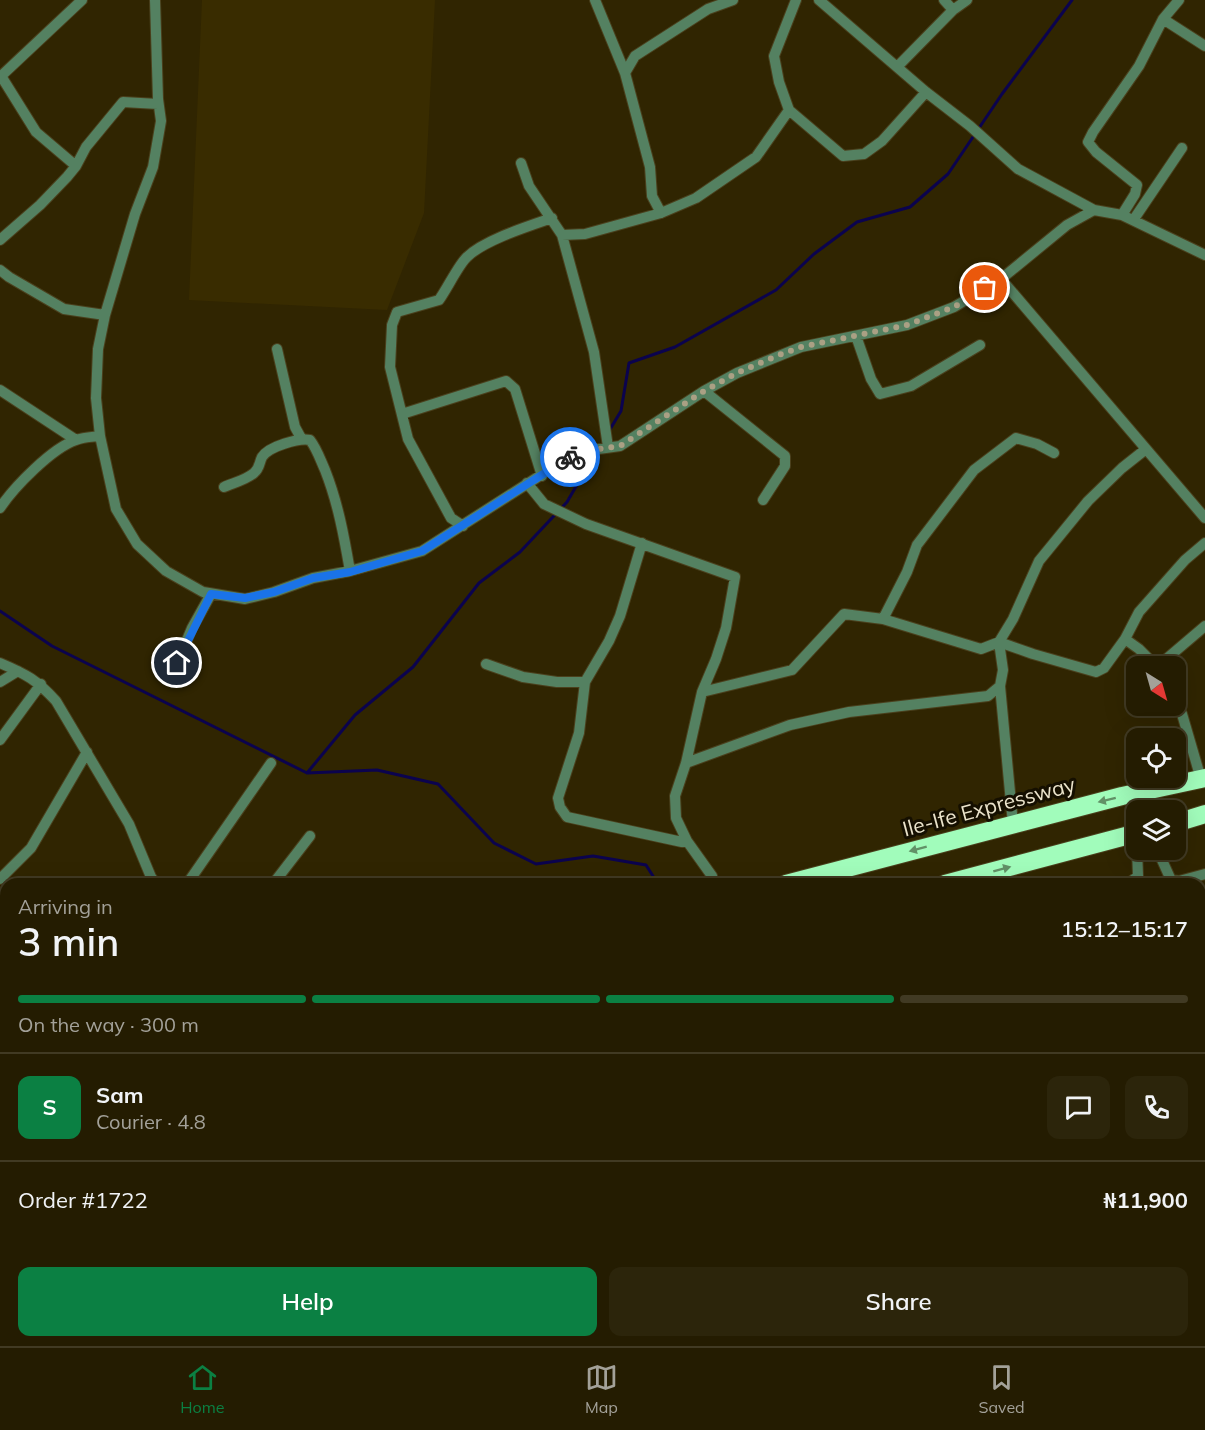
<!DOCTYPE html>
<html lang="en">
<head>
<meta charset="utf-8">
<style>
	body { margin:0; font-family:Mulish,sans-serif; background:#2c250b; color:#f1f3f6; height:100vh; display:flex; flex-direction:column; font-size:22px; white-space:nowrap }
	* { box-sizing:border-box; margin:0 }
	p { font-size:20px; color:#a3a199 }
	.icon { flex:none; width:33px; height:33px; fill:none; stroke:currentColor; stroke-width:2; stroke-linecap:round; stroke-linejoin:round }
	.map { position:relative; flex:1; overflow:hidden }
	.details { position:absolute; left:0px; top:878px; width:1206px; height:470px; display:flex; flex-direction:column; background:#241c01; border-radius:18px 18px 0 0; box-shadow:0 6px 24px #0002,0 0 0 2px #413a23 }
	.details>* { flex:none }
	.needle { width:39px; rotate:143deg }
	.tools { position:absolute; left:1126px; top:656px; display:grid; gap:12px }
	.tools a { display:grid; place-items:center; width:60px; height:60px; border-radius:12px; background:#241c01; box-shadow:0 6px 24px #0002,0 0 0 2px #413a23; font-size:30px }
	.pin { position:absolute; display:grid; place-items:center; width:51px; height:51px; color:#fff; margin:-26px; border:3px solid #fff; border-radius:50%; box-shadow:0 2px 6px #0007 }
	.courier { position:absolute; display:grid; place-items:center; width:60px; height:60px; margin:-30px; border:4px solid #1a73e8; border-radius:50%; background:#fff; color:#222; box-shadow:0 2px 8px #0007 }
	.overview em { font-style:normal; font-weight:600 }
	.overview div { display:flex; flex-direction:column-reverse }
	.overview { display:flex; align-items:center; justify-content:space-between; height:102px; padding:0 18px }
	h1 { font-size:39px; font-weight:600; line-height:45px }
	.bar { display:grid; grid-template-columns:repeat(4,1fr); gap:9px 6px; align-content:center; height:72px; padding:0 18px }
	.bar i { height:8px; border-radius:4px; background:#413a23 }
	.bar .selected { background:#0b8043 }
	.bar p { grid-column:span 4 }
	.line { display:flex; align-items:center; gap:15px; padding:0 18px; border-top:2px solid #413a23 }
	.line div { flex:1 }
	.round { display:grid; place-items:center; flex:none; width:63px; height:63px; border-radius:12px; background:#2c250b }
	.action { display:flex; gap:12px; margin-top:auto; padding:12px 18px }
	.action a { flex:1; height:69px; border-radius:12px; background:#0b8043; color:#fff; font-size:24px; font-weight:600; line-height:69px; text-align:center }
	.action a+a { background:#2c250b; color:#f1f3f6 }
	.tabs { display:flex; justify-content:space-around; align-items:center; height:84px; border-top:2px solid #413a23; background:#241c01; font-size:16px; color:#a3a199 }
	.tabs a { display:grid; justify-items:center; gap:3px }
	.tabs .selected { color:#0b8043 }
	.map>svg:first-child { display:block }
</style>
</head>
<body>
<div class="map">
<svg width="1205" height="1346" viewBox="0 0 1205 1346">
	<rect width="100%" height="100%" fill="#302501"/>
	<path fill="#392c00" d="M 202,0 L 435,0 L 424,213 L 387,310 L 189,300 Z"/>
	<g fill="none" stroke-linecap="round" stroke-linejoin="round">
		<path stroke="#0b034e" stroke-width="3" d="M 609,431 L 621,411 L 629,363 L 675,347 L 776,290 L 814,254 L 857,222 L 910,207 L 948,174 L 1002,94 L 1072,0
			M 0,611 L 52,646 L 307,773 L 377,770 L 438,784 L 494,843 L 536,864 L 593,856 L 646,865 L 658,884
			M 307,773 L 355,715 L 413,667 L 479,583 L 520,552 L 567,502 L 596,452
			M 1200,925 L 1205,929"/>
		<g stroke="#4a401d" stroke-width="12">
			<path id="street" d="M 155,0 L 158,99 L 161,121 L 153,167 L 135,214 L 105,315 L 98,349 L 96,398 L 100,436 L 116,509 L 137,544 L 166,571 L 203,592 L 245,599 L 274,592 L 313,578 L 350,571 L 422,551 L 577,452 L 620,446 L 704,391 L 737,373 L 801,347 L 907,325 L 954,307 L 1001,279 L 1067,225 L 1094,210 L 1122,215 L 1205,255
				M 595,0 L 625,73 L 650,167 L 652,196 L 661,213
				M 796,0 L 774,56 L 779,82 L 789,110 L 843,156 L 864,154 L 882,141 L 926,92
				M 819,0 L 926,92 L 970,126 L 1018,169 L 1094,210
				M 944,0 L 953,10
				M 1163,19 L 1205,46
				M 897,67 L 953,10 L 967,0
				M 625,73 L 635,56 L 708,9 L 733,0
				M 1,76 L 36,132 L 76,166
				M 0,77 L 82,0
				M 521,163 L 529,186 L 562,235 L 585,234 L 661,213 L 696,198 L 756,157 L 789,110
				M 1122,215 L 1135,194 L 1137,185 L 1096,152 L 1088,142 L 1093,132 L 1139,66 L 1163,19 L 1179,0
				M 1134,219 L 1182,148
				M 562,235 L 594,352 L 608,447
				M 0,240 L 40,205 L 67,177 L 76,166 L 86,147 L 123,102 L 158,104
				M 0,270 L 9,277 L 64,309 L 105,315
				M 1001,279 L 1205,518
				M 856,336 L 871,379 L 880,394 L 911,386 L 980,345
				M 277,349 L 295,427 L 301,438
				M 0,390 L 76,440
				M 704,391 L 785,456 L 785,466 L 763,500
				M 402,414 L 506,381 L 515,389 L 542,476
				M 527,483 L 544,504 L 586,524 L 735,577 L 726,628 L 716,659 L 702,692 L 686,763 L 675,796 L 676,818 L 687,841 L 712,876 L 714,884
				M 224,487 C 233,483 246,480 254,473 C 260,468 259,463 262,457 C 269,446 299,438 310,440 C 317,449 320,459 325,470 C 338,503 344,536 350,571
				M 0,508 C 14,487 52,448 76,440 C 84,437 92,437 100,436
				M 463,526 L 451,518 L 408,439 L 390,367 L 392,325 L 397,312 L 439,300 C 447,289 459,264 467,257 C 484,240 529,226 552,218
				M 642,543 L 620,616 L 609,641 L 585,682 L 579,733 L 558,798 L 560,807 L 567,817 L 682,842 L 687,841
				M 883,619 L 907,572 L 917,545 L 974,470 L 1016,438 L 1037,444 L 1054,453
				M 1125,639 L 1139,612 L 1185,560 L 1205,543
				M 0,663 C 26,674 37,680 56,701 L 129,824 L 151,877 L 156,884
				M 486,664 L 523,677 L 557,682 L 585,682
				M 1158,666 L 1205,626
				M 170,680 L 192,628 L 211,594
				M 0,682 L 18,671
				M 1000,686 L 1013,824
				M 702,692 L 792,670 L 844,614 L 883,619 L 981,649 L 999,642 L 1033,654 L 1096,672 L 1104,668 L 1125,639 L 1139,649 L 1156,666
				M 1176,703 L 1182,714 L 1201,779
				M 0,740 L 41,684
				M 686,763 L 790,725 L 849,712 L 988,696 L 1000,686 L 1003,670 L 999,642 L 1013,619 L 1039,561 L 1088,501 L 1122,468 L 1146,449
				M 1157,849 L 1171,880 L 1179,881 L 1205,874
				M 0,879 L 31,848 L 87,752
				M 187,884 L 271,763
				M 273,884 L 310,836
				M 1128,884 L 1138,876 L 1137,849
				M 1200,967 L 1205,963
				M 1200,1008 L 1205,1016
				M 0,1021 L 6,1031
				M 1200,1207 L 1205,1211
				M 1200,1249 L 1205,1254
				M 0,1299 L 6,1311
				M 21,1341 L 23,1346
				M 347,1341 L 356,1346
				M 708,1341 L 710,1346
				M 867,1341 L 872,1346
				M 1194,1341 L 1197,1346
				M 569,1346 L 572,1341
				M 717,1346 L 723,1341
				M 1078,1346 L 1083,1341"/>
		</g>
		<g stroke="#4a401d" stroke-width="20">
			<path id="highway" d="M 1176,823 L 1205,814
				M 786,884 L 1122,796 L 1205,778
				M 945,884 L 1137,833
				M 0,1134 L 6,1131
				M 0,1170 L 6,1167"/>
		</g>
		<use href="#street" stroke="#548161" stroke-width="10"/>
		<use href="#highway" stroke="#a1fcbb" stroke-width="18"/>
	</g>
	<defs><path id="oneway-solid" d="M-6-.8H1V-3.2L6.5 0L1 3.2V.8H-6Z" transform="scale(1.5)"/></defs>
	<g fill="#629167">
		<use href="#oneway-solid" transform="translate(1107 800) rotate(166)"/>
		<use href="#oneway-solid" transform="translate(918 849) rotate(165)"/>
		<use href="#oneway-solid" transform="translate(1002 869) rotate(-15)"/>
	</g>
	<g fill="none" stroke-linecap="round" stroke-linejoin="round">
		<path stroke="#aaa084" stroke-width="6" stroke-dasharray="0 10.8" d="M 570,457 L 577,452 L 620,446 L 704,391 L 737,373 L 779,355 L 801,347 L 907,325 L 954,307 L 985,288"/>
		<path stroke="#1a73e8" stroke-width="8" d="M 177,663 L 211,594 L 245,598 L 274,592 L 313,578 L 350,572 L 422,551 L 570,457"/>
	</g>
	<g text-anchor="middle" stroke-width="6" stroke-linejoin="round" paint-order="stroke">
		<g font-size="21" fill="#ebe3cb" stroke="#150f00">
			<text transform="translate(989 807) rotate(-15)" y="7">Ile-Ife Expressway</text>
		</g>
	</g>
</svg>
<div class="tools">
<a><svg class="needle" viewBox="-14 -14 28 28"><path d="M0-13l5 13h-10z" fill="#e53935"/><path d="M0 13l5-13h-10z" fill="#a3a199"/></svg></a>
<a><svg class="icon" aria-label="locate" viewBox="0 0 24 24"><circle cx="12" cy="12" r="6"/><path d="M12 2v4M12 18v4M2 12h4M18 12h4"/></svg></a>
<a><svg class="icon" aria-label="layers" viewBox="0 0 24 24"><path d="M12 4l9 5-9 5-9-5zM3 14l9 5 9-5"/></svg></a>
</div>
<div class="pin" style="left:985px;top:288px;background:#ea580c"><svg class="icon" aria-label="bag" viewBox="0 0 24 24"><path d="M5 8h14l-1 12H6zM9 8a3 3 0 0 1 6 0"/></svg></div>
<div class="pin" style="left:177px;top:663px;background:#1f2937"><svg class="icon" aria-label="home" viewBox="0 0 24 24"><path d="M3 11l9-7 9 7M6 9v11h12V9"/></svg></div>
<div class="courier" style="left:570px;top:457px"><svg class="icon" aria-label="bike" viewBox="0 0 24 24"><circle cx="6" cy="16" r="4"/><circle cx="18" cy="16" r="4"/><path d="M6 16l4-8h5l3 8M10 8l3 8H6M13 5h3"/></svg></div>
<section class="details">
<div class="overview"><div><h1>3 min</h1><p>Arriving in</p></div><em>15:12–15:17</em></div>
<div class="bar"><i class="selected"></i><i class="selected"></i><i class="selected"></i><i></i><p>On the way · 300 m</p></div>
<div class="line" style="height:108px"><b class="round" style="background:#0b8043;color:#fff">S</b><div><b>Sam</b><p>Courier · 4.8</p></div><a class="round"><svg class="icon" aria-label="chat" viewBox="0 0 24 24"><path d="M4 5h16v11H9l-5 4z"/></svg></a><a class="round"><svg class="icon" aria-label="phone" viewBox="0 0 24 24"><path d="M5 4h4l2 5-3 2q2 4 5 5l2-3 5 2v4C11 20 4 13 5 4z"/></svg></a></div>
<div class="line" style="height:78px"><div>Order #1722</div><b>₦11,900</b></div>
<div class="action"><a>Help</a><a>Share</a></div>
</section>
</div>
<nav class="tabs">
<a class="selected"><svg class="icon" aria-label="home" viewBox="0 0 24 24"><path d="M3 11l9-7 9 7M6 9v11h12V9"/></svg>Home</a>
<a><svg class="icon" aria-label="map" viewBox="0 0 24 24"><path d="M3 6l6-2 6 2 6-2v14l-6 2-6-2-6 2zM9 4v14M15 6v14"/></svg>Map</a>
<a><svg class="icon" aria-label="saved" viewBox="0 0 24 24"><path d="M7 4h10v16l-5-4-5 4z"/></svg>Saved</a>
</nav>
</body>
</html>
